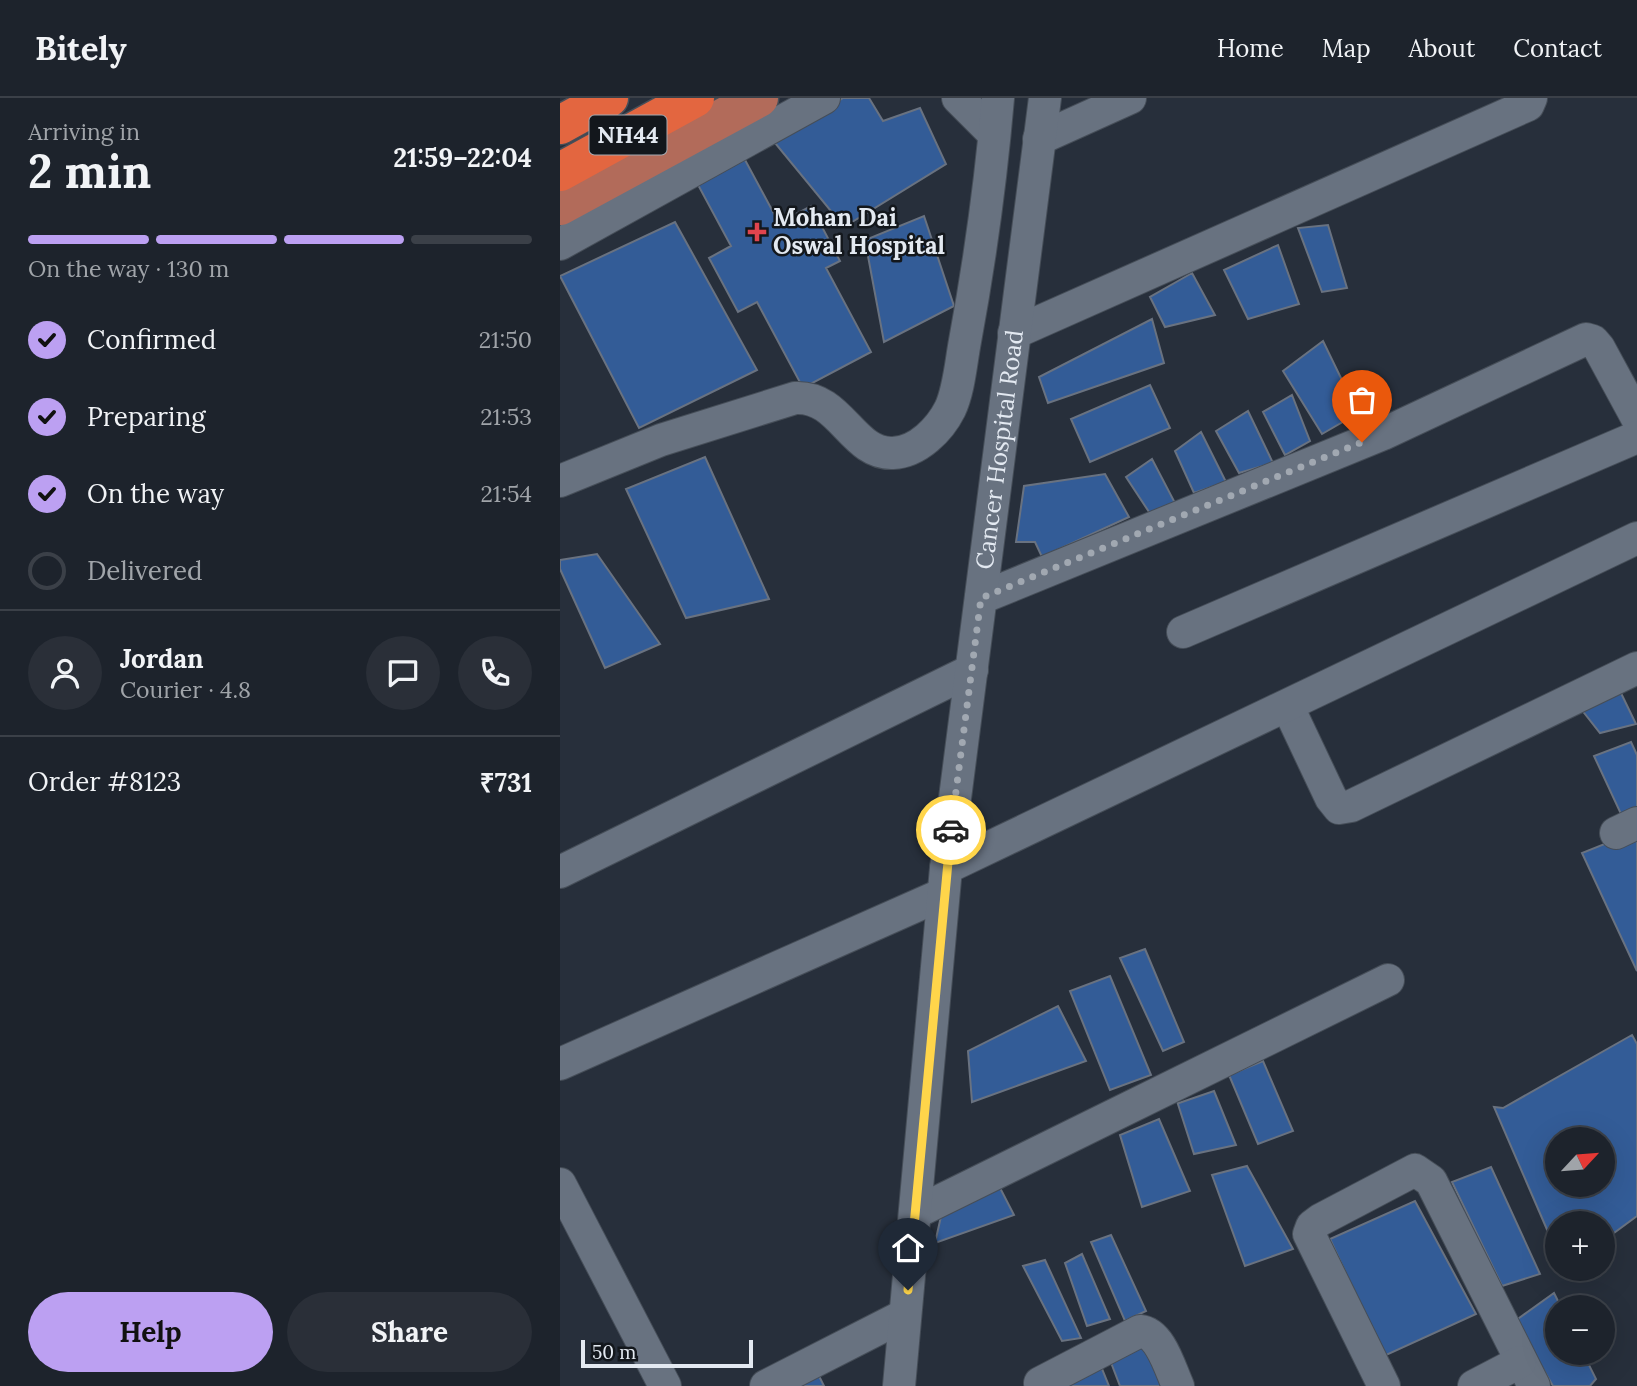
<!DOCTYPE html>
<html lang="en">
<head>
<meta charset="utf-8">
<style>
	body { margin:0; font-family:Lora,serif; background:#2a2f38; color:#f1f3f6; height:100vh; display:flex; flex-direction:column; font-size:26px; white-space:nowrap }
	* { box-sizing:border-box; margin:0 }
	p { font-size:23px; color:#a0a4a9 }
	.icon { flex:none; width:38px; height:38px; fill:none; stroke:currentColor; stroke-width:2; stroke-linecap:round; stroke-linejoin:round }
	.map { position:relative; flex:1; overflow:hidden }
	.sheet { display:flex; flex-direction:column; background:#1d232c; width:560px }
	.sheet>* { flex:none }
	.needle { width:46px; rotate:64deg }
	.fabs { position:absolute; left:985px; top:1029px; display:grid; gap:14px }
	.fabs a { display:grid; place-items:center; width:70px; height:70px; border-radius:50%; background:#1d232c; box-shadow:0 7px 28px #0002,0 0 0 2px #3b4048; font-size:35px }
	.scale { position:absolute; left:21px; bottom:18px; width:172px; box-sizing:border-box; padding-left:7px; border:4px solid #e3e9f1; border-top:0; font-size:19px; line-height:24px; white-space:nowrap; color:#e3e9f1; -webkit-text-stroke:5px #13171c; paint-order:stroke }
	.pin { position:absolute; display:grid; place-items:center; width:60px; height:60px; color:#fff; margin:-72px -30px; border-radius:50% 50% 50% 0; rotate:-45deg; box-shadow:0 0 7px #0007 }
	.pin .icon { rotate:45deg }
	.courier { position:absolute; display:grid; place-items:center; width:70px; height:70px; margin:-35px; border:5px solid #ffd54a; border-radius:50%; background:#fff; color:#222; box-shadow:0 2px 9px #0007 }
	.head em { font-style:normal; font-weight:700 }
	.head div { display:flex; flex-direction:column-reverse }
	.head { display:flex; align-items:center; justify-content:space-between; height:119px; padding:0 28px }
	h1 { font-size:46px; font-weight:700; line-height:52px }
	.bar { display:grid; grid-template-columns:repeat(4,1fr); gap:10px 7px; align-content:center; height:84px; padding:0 28px }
	.bar i { height:9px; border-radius:5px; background:#3b4048 }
	.bar .current { background:#bca0f2 }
	.bar p { grid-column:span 4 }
	.line { display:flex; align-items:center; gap:18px; padding:0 28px; border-top:2px solid #3b4048 }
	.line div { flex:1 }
	.round { display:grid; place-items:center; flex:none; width:74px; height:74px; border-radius:37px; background:#2a2f38 }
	ol { padding:0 28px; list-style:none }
	li { display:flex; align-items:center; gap:21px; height:77px }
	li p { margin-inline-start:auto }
	li .icon { padding:7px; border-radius:50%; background:#bca0f2; color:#111; stroke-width:4 }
	li:last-child { color:#a0a4a9 }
	li i { width:38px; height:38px; border:4px solid #3b4048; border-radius:50% }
	.action { display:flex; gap:14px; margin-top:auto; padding:14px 28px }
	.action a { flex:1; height:80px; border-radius:42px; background:#bca0f2; color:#111; font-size:28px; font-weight:700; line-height:80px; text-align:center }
	.action a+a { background:#2a2f38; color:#f1f3f6 }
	header { display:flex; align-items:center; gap:42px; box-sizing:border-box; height:98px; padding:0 35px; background:#1d232c; border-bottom:2px solid #3b4048 }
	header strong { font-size:33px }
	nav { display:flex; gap:38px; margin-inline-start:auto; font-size:24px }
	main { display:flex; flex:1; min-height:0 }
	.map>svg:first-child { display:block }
</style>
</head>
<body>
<header>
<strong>Bitely</strong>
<nav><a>Home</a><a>Map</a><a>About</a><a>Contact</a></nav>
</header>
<main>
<section class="sheet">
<div class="head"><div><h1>2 min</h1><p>Arriving in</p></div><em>21:59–22:04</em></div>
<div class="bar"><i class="current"></i><i class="current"></i><i class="current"></i><i></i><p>On the way · 130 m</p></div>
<ol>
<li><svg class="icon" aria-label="check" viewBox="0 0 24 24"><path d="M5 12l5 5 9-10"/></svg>Confirmed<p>21:50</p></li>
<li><svg class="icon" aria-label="check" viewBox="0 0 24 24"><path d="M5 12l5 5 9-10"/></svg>Preparing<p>21:53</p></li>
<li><svg class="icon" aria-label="check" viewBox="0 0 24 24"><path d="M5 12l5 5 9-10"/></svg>On the way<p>21:54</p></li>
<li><i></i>Delivered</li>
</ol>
<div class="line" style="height:126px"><a class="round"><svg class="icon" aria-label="person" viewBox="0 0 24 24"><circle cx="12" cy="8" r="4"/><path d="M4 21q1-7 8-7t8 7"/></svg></a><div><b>Jordan</b><p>Courier · 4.8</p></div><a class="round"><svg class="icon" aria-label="chat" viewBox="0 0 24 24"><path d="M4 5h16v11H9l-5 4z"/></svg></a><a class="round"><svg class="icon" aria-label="phone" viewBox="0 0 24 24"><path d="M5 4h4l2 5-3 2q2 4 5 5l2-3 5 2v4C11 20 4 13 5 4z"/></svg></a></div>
<div class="line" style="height:91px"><div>Order #8123</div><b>₹731</b></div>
<div class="action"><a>Help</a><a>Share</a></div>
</section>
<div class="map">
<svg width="1077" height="1288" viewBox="0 0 1077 1288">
	<rect width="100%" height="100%" fill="#272f3b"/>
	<path fill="#335c97" stroke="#697280" stroke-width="2" fill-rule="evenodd" d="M 283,0 L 309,0 L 323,23 L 360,10 L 386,66 L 284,129 L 215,45 Z
		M 184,60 L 219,125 L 251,108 L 280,163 L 266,170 L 311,254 L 243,290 L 197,204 L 178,214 L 149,160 L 171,148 L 137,85 Z
		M 364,118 L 394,208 L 324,244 L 305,142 Z
		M 115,124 L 197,272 L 79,330 L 0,178 Z
		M 768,127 L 787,190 L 762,194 L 738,130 Z
		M 718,147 L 739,206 L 688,221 L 664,172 Z
		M 632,175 L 655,217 L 605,229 L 590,199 Z
		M 592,221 L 604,265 L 488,305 L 479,279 Z
		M 763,243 L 798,315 L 762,336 L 723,273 Z
		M 590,287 L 610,330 L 530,364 L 511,321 Z
		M 732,297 L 750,343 L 725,357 L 703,314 Z
		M 688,313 L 713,365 L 679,375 L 656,333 Z
		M 641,334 L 666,384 L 634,395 L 615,353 Z
		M 145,359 L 209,501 L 126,520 L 66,391 Z
		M 592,361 L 615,405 L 591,417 L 566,379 Z
		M 545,376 L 569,419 L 482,459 L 475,444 L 456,444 L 464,388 Z
		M 37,456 L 100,546 L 45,570 L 0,471 L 0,462 Z
		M 1060,593 L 1076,626 L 1040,635 L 1021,611 Z
		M 1071,644 L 1077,657 L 1077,709 L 1061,716 L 1034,658 Z
		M 1077,733 L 1077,873 L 1022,755 Z
		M 585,851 L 624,944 L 603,953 L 560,860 Z
		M 550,878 L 591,977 L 550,992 L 510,893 Z
		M 498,908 L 526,963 L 412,1004 L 408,953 Z
		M 1072,937 L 1077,946 L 1077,1118 L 1043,1143 L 1043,1125 L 998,1125 L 998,1157 L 934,1009 L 943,1010 ZM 998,1041 L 1043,1041 L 1043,1087 L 998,1087 Z
		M 703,963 L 733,1033 L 698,1046 L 669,977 Z
		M 654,993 L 676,1047 L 634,1056 L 616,1000 L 619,1005 Z
		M 599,1021 L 630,1093 L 582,1109 L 560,1037 Z
		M 687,1068 L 733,1151 L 685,1168 L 652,1077 Z
		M 931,1069 L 980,1176 L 942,1188 L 892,1084 Z
		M 437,1084 L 454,1117 L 375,1145 L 382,1114 Z
		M 855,1103 L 916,1216 L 824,1258 L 770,1141 Z
		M 551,1137 L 586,1213 L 565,1223 L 531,1144 Z
		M 522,1156 L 550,1221 L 527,1228 L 505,1165 Z
		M 485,1162 L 521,1240 L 502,1243 L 463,1168 Z
		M 994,1195 L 1001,1209 L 998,1209 L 998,1255 L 1023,1255 L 1036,1281 L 1030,1288 L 993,1288 L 955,1223 Z
		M 582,1243 L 602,1288 L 560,1288 L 550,1262 Z
		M 538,1261 L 549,1288 L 495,1288 Z
		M 259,1278 L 264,1288 L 233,1288 Z"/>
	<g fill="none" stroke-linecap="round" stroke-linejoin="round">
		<g stroke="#464e58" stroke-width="34">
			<g id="minor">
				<path d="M 398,0 L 434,36"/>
				<path d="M 479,41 L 570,0"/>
				<path d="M 0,146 L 264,0"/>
				<path d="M 454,235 L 968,7 L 971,0"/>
				<path d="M 0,383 L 101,342 L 235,300 C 281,297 292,357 333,355 C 358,354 380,331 390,311 C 399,292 401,264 405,243 C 420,162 431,82 438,0"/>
				<path d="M 421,500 L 823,336 L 1026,241 L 1033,243 L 1039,250 L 1077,320"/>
				<path d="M 623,534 L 1077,339"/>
				<path d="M 728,609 L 771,700 L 779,710 L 791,708 L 1077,570"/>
				<path d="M 1056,735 L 1077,725"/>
				<path d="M 386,770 L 1077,440"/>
				<path d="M 0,774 L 412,572"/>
				<path d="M 0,966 L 383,796"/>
				<path d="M 0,1086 L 105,1288"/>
				<path d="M 355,1115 L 828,882"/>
				<path d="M 206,1288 L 345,1217"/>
				<path id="s1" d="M 339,1288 L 386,770 L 485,0"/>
				<path d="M 482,1288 L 480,1285 L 580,1233 C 601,1235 610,1271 618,1288"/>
				<path d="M 824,1288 L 749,1136 L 752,1128 L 760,1122 L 855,1072 L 871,1083 L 974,1288"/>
				<path d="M 914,1288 L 960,1264"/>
			</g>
		</g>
		<g stroke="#464e58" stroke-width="41">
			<path id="major" d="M 0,108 L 199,0"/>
		</g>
		<g stroke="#464e58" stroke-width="41">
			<path id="highway" d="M 0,27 L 49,0
				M 0,74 L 135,0"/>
		</g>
		<use href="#minor" stroke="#687280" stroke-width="32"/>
		<use href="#major" stroke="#b26b5a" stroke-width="38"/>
		<use href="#highway" stroke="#e36640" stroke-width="38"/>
	</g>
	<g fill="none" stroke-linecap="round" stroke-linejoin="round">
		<path stroke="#a1a8b1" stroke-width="7" stroke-dasharray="0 12.6" d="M 391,732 L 421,500 L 802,344"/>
		<path stroke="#ffd54a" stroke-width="9" d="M 348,1192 L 391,732"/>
	</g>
	<path fill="#e0444e" stroke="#13171c" stroke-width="2.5" d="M193.5 123.5h7v7h7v7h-7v7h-7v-7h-7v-7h7z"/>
	<g text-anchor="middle" stroke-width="5" stroke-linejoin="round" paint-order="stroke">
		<rect fill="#13171c" stroke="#a5aab1" stroke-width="2" x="29.5" y="17.5" width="77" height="39" rx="5"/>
		<g font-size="23" font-weight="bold" fill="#e3e9f1">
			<text x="68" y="45">NH44</text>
		</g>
		<g font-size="24" font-weight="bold" fill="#e3e9f1" stroke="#13171c" text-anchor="start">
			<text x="213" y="128">Mohan Dai<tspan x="213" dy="28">Oswal Hospital</tspan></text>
		</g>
		<g font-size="24" fill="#e3e9f1" stroke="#13171c">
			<text dy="8" stroke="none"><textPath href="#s1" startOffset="942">Cancer Hospital Road</textPath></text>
		</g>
	</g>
</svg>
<div class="fabs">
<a><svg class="needle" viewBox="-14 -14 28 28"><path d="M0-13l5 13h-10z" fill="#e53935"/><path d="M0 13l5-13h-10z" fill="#a0a4a9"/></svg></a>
<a>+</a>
<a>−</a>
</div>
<div class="scale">50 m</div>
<div class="pin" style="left:802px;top:344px;background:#ea580c"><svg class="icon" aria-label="bag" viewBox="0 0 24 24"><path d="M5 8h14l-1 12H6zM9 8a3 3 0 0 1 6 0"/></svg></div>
<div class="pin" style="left:348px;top:1192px;background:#1f2937"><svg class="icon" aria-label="home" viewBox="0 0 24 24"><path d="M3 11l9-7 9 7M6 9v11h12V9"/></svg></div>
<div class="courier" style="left:391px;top:732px"><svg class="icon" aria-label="car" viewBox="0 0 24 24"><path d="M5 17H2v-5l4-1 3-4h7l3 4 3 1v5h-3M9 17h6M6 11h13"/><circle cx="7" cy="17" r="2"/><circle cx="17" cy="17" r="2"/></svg></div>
</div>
</main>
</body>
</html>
